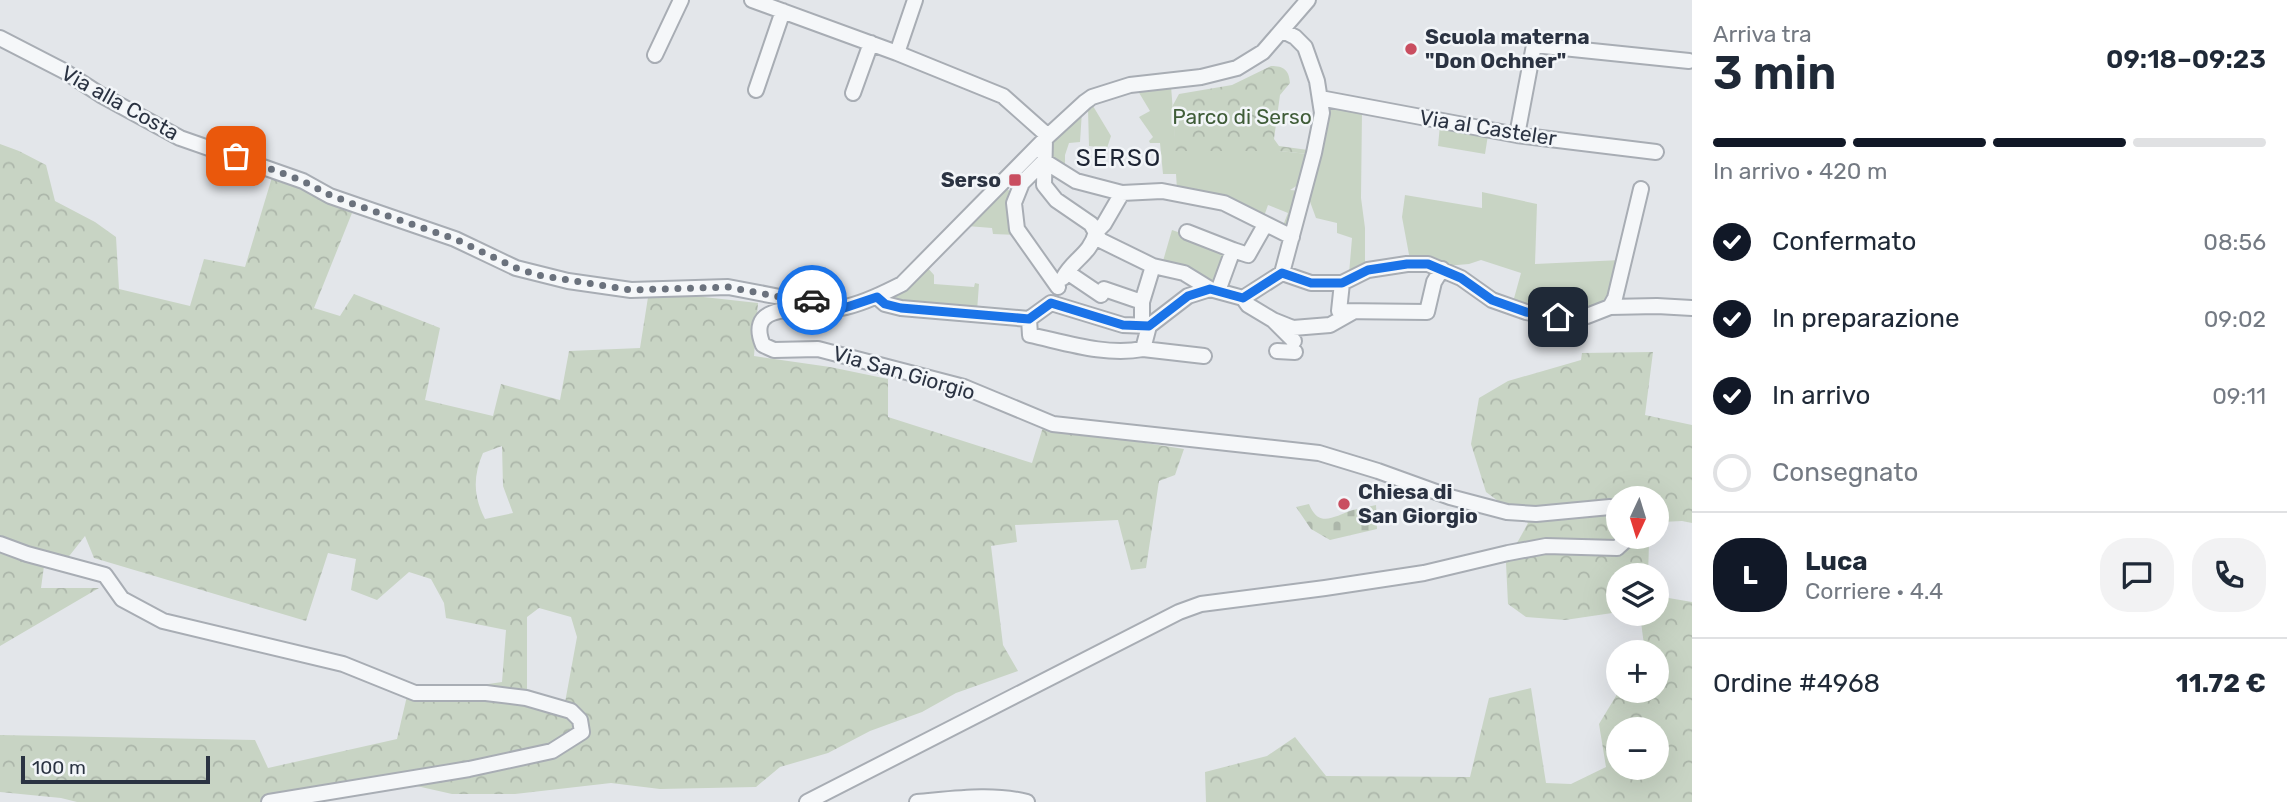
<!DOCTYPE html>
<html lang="it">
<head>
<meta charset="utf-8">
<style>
	body { margin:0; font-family:Rubik,sans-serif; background:#f2f2f3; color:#1f2937; height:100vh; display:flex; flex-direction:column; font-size:26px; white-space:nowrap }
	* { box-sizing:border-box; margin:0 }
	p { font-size:23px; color:#747a83 }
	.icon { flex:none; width:38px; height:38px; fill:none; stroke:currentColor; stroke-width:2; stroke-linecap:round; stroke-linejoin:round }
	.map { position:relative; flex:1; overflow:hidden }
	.drawer { display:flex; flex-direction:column; background:#fff; width:595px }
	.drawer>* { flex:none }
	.needle { width:46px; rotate:184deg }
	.buttons { position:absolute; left:1606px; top:486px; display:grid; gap:14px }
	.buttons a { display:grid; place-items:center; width:63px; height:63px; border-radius:50%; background:#fff; box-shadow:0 7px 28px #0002; font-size:35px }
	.scale { position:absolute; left:21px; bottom:18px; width:189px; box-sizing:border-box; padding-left:7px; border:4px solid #2b3342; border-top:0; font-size:19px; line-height:24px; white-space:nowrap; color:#2b3342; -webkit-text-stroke:5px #f2f5f8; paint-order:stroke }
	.pin { position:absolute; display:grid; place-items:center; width:60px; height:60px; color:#fff; margin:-30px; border-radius:14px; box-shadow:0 4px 10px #0006 }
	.courier { position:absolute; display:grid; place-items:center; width:70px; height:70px; margin:-35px; border:5px solid #1a73e8; border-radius:50%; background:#fff; color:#222; box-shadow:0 2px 9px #0007 }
	.overview em { font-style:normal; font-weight:600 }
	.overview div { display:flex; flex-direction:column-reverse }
	.overview { display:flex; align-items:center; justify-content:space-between; height:119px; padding:0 21px }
	h1 { font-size:46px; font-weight:600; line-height:52px }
	.bar { display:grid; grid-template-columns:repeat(4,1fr); gap:10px 7px; align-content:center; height:84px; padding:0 21px }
	.bar i { height:9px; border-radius:5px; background:#e0e1e3 }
	.bar .on { background:#111827 }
	.bar p { grid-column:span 4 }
	.line { display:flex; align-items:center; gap:18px; padding:0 21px; border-top:2px solid #e0e1e3 }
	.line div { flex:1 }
	.round { display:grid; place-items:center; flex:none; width:74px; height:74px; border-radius:28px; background:#f2f2f3 }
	ol { padding:0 21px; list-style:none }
	li { display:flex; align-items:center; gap:21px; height:77px }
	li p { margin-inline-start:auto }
	li .icon { padding:7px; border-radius:50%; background:#111827; color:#fff; stroke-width:4 }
	li:last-child { color:#747a83 }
	li i { width:38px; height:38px; border:4px solid #e0e1e3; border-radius:50% }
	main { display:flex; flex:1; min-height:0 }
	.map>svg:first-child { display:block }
</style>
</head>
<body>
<main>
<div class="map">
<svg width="1692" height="802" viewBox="0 0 1692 802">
	<defs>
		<pattern id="forest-crowns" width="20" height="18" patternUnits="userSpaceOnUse" patternTransform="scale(1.75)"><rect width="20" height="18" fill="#c8d4c4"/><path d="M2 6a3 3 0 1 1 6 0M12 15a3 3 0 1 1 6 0" fill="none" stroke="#acb6aa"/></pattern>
		<pattern id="cemetery-stones" width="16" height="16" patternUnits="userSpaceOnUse" patternTransform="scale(1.75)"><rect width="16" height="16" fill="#c8d4c4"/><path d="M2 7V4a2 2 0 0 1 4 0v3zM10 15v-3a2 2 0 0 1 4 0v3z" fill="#acb6aa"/></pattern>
	</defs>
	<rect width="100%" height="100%" fill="#e3e6ea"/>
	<path fill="#c8d4c4" d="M 1171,86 L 1176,151 L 1279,151 L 1308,154 L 1301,183 L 1290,190 L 1300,191 L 1288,226 L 1282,228 L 1288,213 L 1268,205 L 1262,222 L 1177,189 L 1176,174 L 1163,174 L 1160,143 L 1150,143 L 1149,141 L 1153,137 L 1139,117 L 1150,111 L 1138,91 Z
		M 1093,106 L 1111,136 L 1107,148 L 1089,146 L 1088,109 Z
		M 1332,107 L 1362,111 L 1361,198 L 1365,228 L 1365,266 L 1349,274 L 1352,238 L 1337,233 L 1337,223 L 1316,218 L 1309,199 L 1326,112 Z
		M 1082,111 L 1080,142 L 1069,143 L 1065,155 L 1065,166 L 1060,163 L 1051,155 L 1054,137 Z
		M 1440,125 L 1488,135 L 1485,154 L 1438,146 Z
		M 1006,188 L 1014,195 L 1018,235 L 993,234 L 992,228 L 967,226 Z
		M 1482,192 L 1537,204 L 1535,264 L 1621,260 L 1612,296 L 1603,307 L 1556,313 L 1513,302 L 1521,273 L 1481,260 L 1469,264 L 1445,266 L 1410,260 L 1402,217 L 1405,195 L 1482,208 Z
		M 1172,230 L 1230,250 L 1219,284 L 1163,261 Z
		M 927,267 L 934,275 L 934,284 L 974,287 L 975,283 L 979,284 L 977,311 L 887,302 Z"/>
	<path fill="url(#forest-crowns)" fill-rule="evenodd" d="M 1271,66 C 1284,66 1289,70 1290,83 L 1280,95 L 1274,139 L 1279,146 L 1308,150 L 1308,154 L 1279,151 L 1175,151 L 1173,105 L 1179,94 L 1232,85 Z
		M 0,144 L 19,151 L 46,165 L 55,201 L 95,222 L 116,237 L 119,289 L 190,306 L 204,259 L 245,267 L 273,174 L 352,213 L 314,308 L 340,316 L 354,294 L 440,328 L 425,400 L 493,416 L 501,384 L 560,400 L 569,351 L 640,348 L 649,291 L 758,303 L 754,356 L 830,367 L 888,379 L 888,417 L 1032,463 L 1043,427 L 1184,449 L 1175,475 L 1159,481 L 1146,568 L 1131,570 L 1118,520 L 1015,525 L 1017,542 L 991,546 L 1003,645 L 1018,671 L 956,693 L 922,712 L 870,731 L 828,753 L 780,767 L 756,787 L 660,789 L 611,783 L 515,794 L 452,794 L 399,782 L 264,802 L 77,802 L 61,798 L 0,792 L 0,735 L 255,740 L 268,768 L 397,739 L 407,696 L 502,682 L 506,630 L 446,618 L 444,603 L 431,579 L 409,572 L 377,600 L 351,590 L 356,559 L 328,553 L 306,621 L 94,558 L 85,536 L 66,560 L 0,537 ZM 502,446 L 503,486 L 513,513 L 485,519 C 473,496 473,476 483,453 ZM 539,608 L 571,617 L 577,637 L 564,708 L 527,695 L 527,617 Z
		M 1653,352 L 1645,415 L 1692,425 L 1692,523 L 1682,521 L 1662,522 L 1657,530 L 1657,499 L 1619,499 L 1619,537 L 1653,537 L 1649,543 L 1648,576 L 1619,576 L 1619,612 L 1565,620 L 1526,617 L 1508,604 L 1506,563 L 1528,523 L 1486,492 L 1471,444 L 1479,398 L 1508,381 L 1581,360 L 1582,353 Z
		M 0,548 L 44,566 L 41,588 L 99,588 L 0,646 Z
		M 1657,596 L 1692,602 L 1692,802 L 1206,802 L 1205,772 L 1267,756 L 1295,737 L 1326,776 L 1470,777 L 1489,698 L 1531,688 L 1546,783 L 1571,784 L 1606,767 L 1599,724 L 1619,691 L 1657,691 L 1657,653 L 1645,653 L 1640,614 L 1657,614 ZM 1619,730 L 1657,730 L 1657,768 L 1619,768 Z"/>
	<path fill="url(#cemetery-stones)" d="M 1309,504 C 1319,529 1334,516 1353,510 C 1360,508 1369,507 1376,505 L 1377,529 L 1330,540 L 1311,529 L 1296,507 Z"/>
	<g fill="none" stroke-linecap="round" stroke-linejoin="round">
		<g stroke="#a8adb4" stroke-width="18">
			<path id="minor" d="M 752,0 L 897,53 L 1003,96 L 1048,136
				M 1308,0 L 1263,52 L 1237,68 L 1201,77 L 1130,85 L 1092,97 L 1085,102 L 1048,136 L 902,284 C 884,293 866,302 846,307 C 819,314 742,295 763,345 L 774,350 L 818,349 L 964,387 L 1053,424 L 1319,453 L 1378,471 L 1450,497 L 1507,512 L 1536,514 L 1610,507 L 1619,510
				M 0,38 L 64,71 L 101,95 L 180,138 L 303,181 L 330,196 L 356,205 L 455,239 L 516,268 L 568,281 L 631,290 L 728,287 L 780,297 L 827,300
				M 897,53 L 915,0
				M 655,55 L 681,0
				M 756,90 L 783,11
				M 853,93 L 871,43
				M 1320,98 L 1517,135 L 1656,152
				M 1517,135 L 1534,45 L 1689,61
				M 1045,139 L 1044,185 L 1056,200 L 1091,224 L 1100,240 L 1153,266 L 1184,273 L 1210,289 L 1243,298 L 1282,273 L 1311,283 L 1342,283 L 1368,270 L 1407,264 L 1428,264 L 1461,278 L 1492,300 L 1526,312 L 1558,318 L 1587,316 L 1610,307 L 1657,306 L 1692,308
				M 1096,232 L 1104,224 L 1122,193 L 1162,191 L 1224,203 L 1292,237
				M 1187,232 L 1233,250
				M 1067,272 L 1101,295 L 1104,289 L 1142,302
				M 1282,273 L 1314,153 L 1322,113 L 1317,81 L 1305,47 L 1295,37 L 1283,31
				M 1063,278 C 1074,258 1090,255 1096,232
				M 1342,283 L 1339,311 L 1427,312 L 1434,282 L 1442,269
				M 1058,287 L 1017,229 L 1014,203 L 1022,183 L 1044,161 L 1076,181 L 1122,193
				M 1218,291 L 1233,250 L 1248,255 L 1265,225
				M 877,297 L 885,304 L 901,308 L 1029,319 L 1051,303 L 1123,325 L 1149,326
				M 1243,298 L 1248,305 L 1273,320 L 1294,341
				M 1610,307 L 1615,298 L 1641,189
				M 1029,319 L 1030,335 C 1067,343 1106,356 1143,349 L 1149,326
				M 1273,320 L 1293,328 L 1330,325 L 1353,312
				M 1142,326 L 1142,302 L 1153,266
				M 1149,326 L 1188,296 L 1210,289
				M 1143,349 L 1204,356
				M 1277,351 L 1295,352
				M 0,544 L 27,554 L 105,575 L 122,599 L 163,621 L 343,664 L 415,693 L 486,693 L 526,698 L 571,711 L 580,720 L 582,732 L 552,751 L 469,769 L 269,802
				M 807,802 L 1179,612 L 1201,604 L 1325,588 L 1424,573 L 1508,553 L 1546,546 L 1617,548 L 1629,537
				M 917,802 C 953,799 992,793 1027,802"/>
		</g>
		<use href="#minor" stroke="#f5f7f9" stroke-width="14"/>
	</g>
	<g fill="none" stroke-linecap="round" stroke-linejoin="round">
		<path stroke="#6b727d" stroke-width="7" stroke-dasharray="0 12.6" d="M 236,156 L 303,181 L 330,195 L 356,205 L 455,239 L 516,268 L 538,275 L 631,290 L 728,287 L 780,297 L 812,300"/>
		<path stroke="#1a73e8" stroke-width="9" d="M 812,300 L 842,301 L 844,308 L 877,297 L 885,304 L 901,308 L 1029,319 L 1051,303 L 1123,325 L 1149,326 L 1188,296 L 1210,289 L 1243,298 L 1282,273 L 1311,283 L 1342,283 L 1368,270 L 1407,264 L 1428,264 L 1461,278 L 1492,300 L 1526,312 L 1558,317"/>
	</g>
	<g fill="#c94e60" stroke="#f2f5f8" stroke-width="2.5">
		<circle cx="1411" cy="49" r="7"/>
		<rect x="1008" y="173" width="14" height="14" rx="3.5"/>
		<circle cx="1344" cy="504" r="7"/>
	</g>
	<g text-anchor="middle" stroke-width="5" stroke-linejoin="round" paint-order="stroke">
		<g font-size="21" font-weight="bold" fill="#2b3342" stroke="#f2f5f8" text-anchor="start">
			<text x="1425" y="44">Scuola materna<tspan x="1425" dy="24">"Don Ochner"</tspan></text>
			<text x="1001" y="187" text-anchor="end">Serso</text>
			<text x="1358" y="499">Chiesa di<tspan x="1358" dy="24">San Giorgio</tspan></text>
		</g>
		<g font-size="21" fill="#2b3342" stroke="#f2f5f8">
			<text transform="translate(120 103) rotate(29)" y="7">Via alla Costa</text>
			<text transform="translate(1488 128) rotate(9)" y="7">Via al Casteler</text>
			<text transform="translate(904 373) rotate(16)" y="7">Via San Giorgio</text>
		</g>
		<g font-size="21" fill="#405d39" stroke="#f2f5f8">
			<text x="1242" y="124">Parco di Serso</text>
		</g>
		<g font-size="24" letter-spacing="2" fill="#1d2433" stroke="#f2f5f8">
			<text x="1119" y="166">SERSO</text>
		</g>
	</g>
</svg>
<div class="buttons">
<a><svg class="needle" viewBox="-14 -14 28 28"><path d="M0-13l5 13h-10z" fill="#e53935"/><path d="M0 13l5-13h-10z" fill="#747a83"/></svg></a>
<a><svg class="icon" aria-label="layers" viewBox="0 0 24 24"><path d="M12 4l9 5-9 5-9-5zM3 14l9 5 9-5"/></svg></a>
<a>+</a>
<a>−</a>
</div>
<div class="scale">100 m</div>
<div class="pin" style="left:236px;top:156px;background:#ea580c"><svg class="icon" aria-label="bag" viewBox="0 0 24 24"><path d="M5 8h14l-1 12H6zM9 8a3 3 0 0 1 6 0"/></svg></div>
<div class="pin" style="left:1558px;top:317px;background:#1f2937"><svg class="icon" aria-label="home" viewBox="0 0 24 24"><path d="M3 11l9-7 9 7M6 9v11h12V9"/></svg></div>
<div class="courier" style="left:812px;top:300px"><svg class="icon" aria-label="car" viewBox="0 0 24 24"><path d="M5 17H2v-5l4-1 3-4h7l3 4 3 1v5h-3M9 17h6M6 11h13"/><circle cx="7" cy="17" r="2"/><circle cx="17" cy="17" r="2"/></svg></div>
</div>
<section class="drawer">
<div class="overview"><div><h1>3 min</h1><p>Arriva tra</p></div><em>09:18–09:23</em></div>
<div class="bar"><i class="on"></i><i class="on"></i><i class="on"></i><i></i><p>In arrivo · 420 m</p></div>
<ol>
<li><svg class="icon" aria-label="check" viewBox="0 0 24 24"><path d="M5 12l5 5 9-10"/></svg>Confermato<p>08:56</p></li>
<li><svg class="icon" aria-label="check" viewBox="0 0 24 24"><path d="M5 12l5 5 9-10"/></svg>In preparazione<p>09:02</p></li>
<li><svg class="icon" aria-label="check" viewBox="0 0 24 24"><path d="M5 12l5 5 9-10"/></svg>In arrivo<p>09:11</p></li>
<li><i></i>Consegnato</li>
</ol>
<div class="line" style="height:126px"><b class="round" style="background:#111827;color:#fff">L</b><div><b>Luca</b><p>Corriere · 4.4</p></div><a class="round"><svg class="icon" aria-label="chat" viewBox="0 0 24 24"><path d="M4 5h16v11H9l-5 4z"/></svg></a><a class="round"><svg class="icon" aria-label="phone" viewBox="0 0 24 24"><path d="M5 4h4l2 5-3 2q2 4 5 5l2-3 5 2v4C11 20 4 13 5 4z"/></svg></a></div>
<div class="line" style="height:91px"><div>Ordine #4968</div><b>11.72 €</b></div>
</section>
</main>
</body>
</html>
